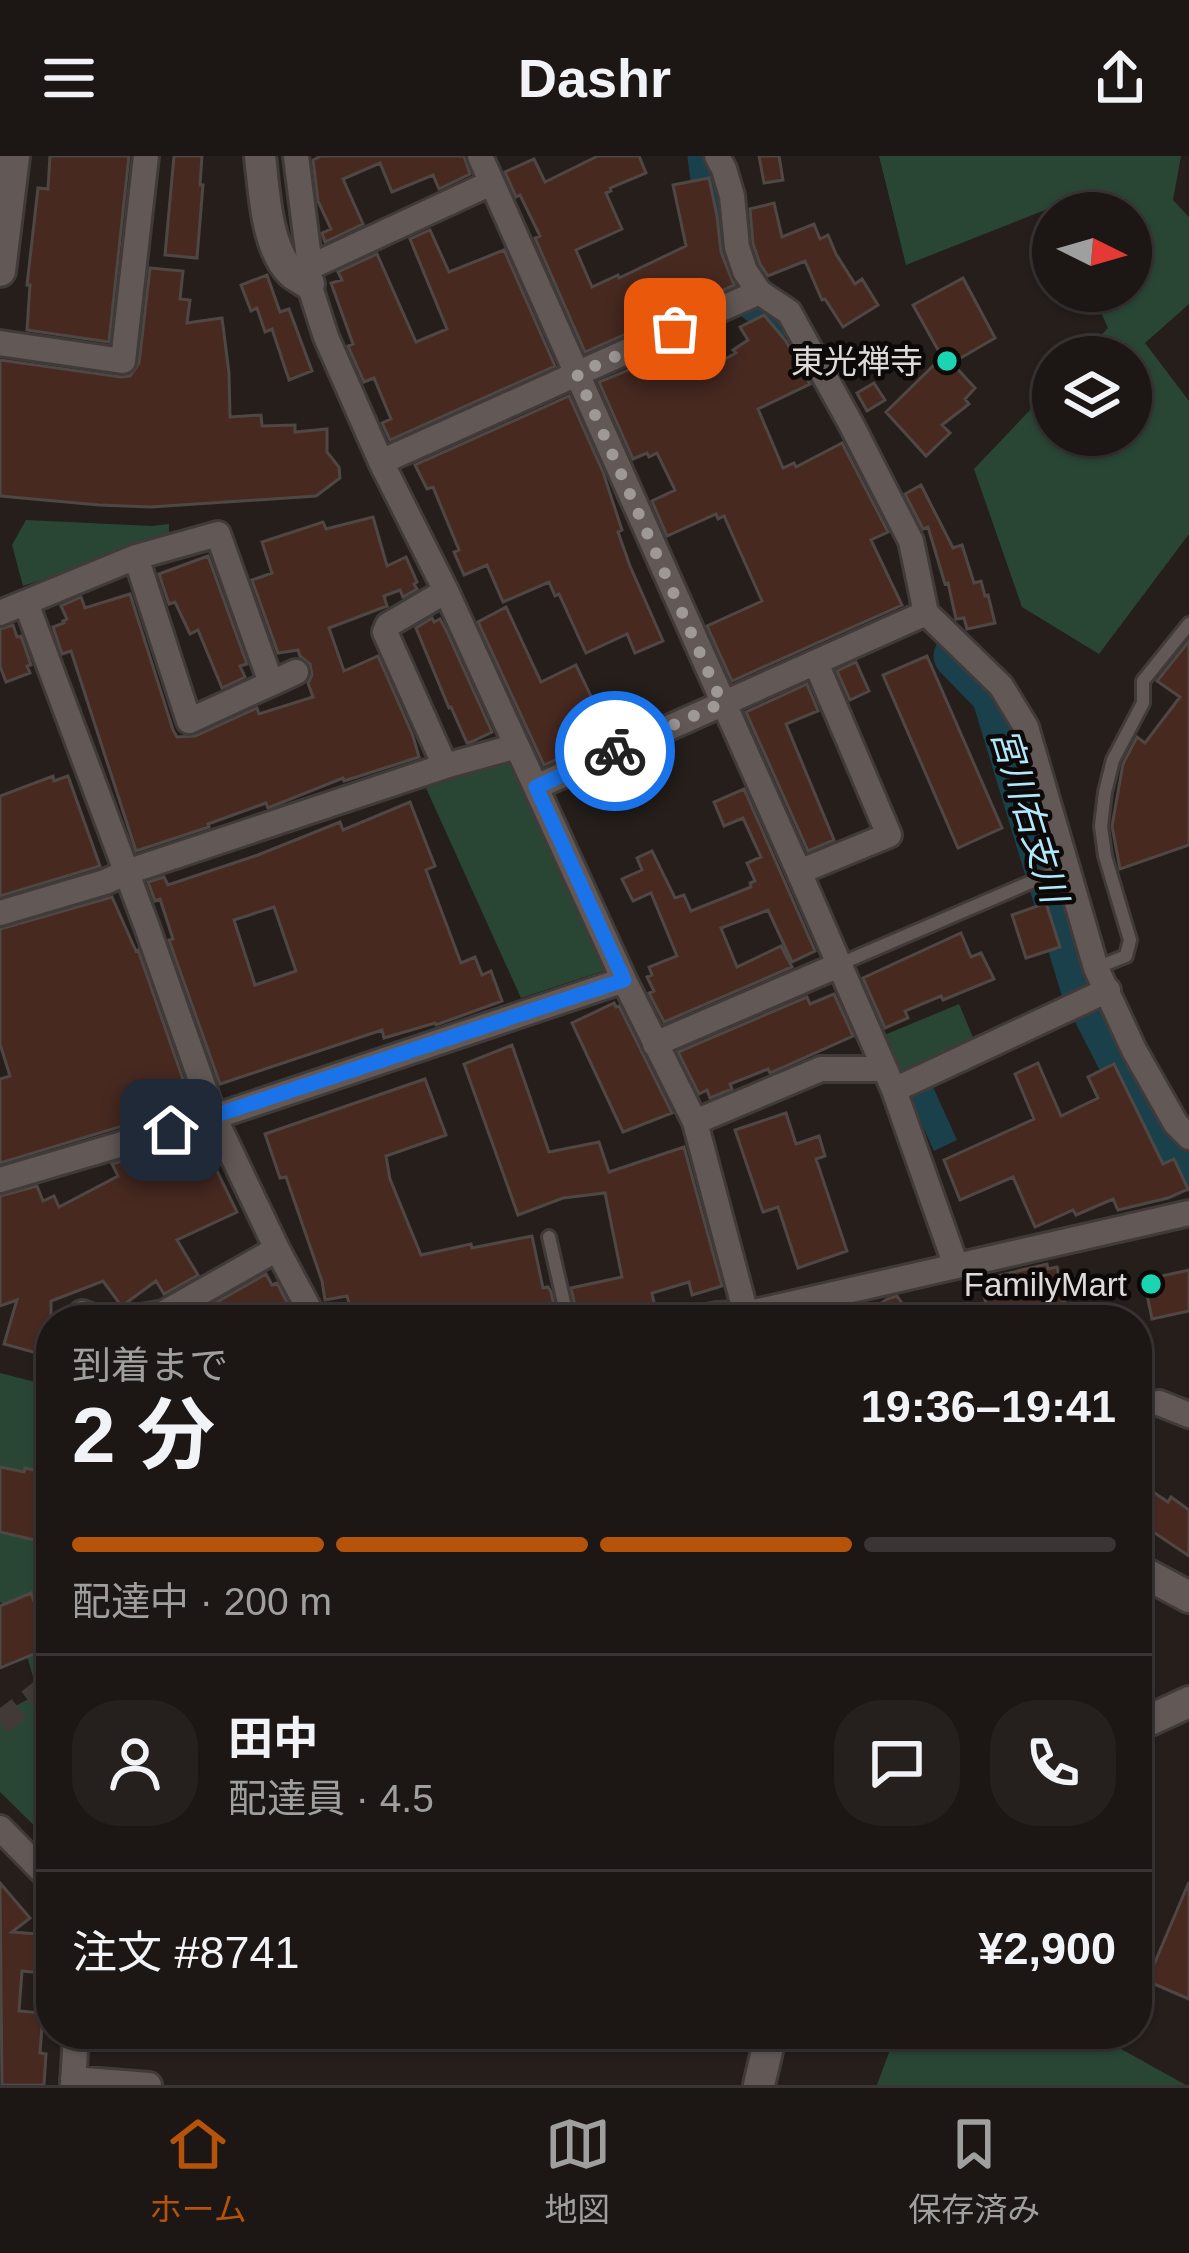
<!DOCTYPE html>
<html lang="ja">
<head>
<meta charset="utf-8">
<style>
	body { margin:0; font-family:Helvetica,"Noto Sans JP",sans-serif; background:#251f1d; color:#f1f3f6; height:100vh; display:flex; flex-direction:column; font-size:45px; white-space:nowrap }
	* { box-sizing:border-box; margin:0 }
	p { font-size:39px; color:#a09fa0 }
	.icon { flex:none; width:66px; height:66px; fill:none; stroke:currentColor; stroke-width:2; stroke-linecap:round; stroke-linejoin:round }
	.map { position:relative; flex:1; overflow:hidden }
	.details { position:absolute; left:36px; top:1149px; width:1116px; height:744px; display:flex; flex-direction:column; background:#1c1614; border-radius:48px; box-shadow:0 3px 9px #0004,0 0 0 3px #3a3534 }
	.details>* { flex:none }
	.needle { width:78px; rotate:95deg }
	.tools { position:absolute; left:1032px; top:36px; display:grid; gap:24px }
	.tools a { display:grid; place-items:center; width:120px; height:120px; border-radius:50%; background:#1c1614; box-shadow:0 3px 9px #0004,0 0 0 3px #3a3534; font-size:60px }
	.pin { position:absolute; display:grid; place-items:center; width:102px; height:102px; color:#fff; margin:-51px; border-radius:24px; box-shadow:0 6px 18px #0006 }
	.courier { position:absolute; display:grid; place-items:center; width:120px; height:120px; margin:-60px; border:9px solid #1a73e8; border-radius:50%; background:#fff; color:#222; box-shadow:0 3px 15px #0007 }
	.headline em { font-style:normal; font-weight:700 }
	.headline div { display:flex; flex-direction:column-reverse }
	.headline { display:flex; align-items:center; justify-content:space-between; height:204px; padding:0 36px }
	h1 { font-size:78px; font-weight:700; line-height:90px }
	.bar { display:grid; grid-template-columns:repeat(4,1fr); gap:18px 12px; align-content:center; height:144px; padding:0 36px }
	.bar i { height:15px; border-radius:9px; background:#3a3534 }
	.bar .current { background:#b45309 }
	.bar p { grid-column:span 4 }
	.line { display:flex; align-items:center; gap:30px; padding:0 36px; border-top:3px solid #3a3534 }
	.line div { flex:1 }
	.round { display:grid; place-items:center; flex:none; width:126px; height:126px; border-radius:48px; background:#251f1d }
	header { display:flex; justify-content:space-between; align-items:center; height:156px; padding:0 36px; background:#1c1614; font-size:54px; font-weight:700 }
	.dock { display:flex; justify-content:space-around; align-items:center; height:168px; border-top:3px solid #3a3534; background:#1c1614; font-size:33px; color:#a09fa0 }
	.dock a { display:grid; justify-items:center; gap:6px }
	.dock .current { color:#b45309 }
	.map>svg:first-child { display:block }
</style>
</head>
<body>
<header><svg class="icon" aria-label="menu" viewBox="0 0 24 24"><path d="M4 6h16M4 12h16M4 18h16"/></svg>Dashr<svg class="icon" aria-label="share" viewBox="0 0 24 24"><path d="M12 15V3M7 8l5-5 5 5M5 13v7h14v-7"/></svg></header>
<div class="map">
<svg width="1189" height="1929" viewBox="0 0 1189 1929">
	<rect width="100%" height="100%" fill="#251e1b"/>
	<path fill="#294635" d="M 879,0 L 1181,0 L 1173,44 L 1189,61 L 1189,148 L 1145,187 L 1189,245 L 1189,378 L 1099,498 L 1022,451 L 974,313 L 1053,230 L 1053,279 L 1131,279 L 1131,201 L 1081,201 L 1108,172 L 1091,135 L 1131,135 L 1131,57 L 1054,57 L 1050,52 L 906,109 Z
		M 26,364 L 152,370 L 169,368 L 169,383 L 23,430 L 12,389 Z
		M 512,603 L 606,814 L 521,842 L 426,632 Z
		M 959,848 L 975,886 L 900,920 L 882,880 Z
		M 0,1217 L 51,1230 L 51,1686 L 0,1636 L 0,1558 L 38,1538 L 13,1452 L 0,1446 Z
		M 868,1878 L 1094,1878 L 1186,1929 L 877,1929 L 891,1891 Z"/>
	<path fill="#1a404c" d="M 933,931 L 957,984 L 934,995 L 910,942 Z"/>
	<g fill="none" stroke-linecap="round" stroke-linejoin="round">
		<path stroke="#1a404c" stroke-width="45" d="M 710,0 L 723,103 L 743,133 L 777,160
			M 956,500 L 994,539 L 1083,832 L 1153,969 L 1189,1013"/>
	</g>
	<path fill="#472920" stroke="#4f4744" stroke-width="3" fill-rule="evenodd" d="M 50,0 L 129,0 L 109,186 L 27,174 L 30,129 L 27,129 L 38,32 L 48,33 Z
		M 174,0 L 202,0 L 200,29 L 203,29 L 197,102 L 165,99 Z
		M 321,0 L 464,0 L 470,18 L 439,33 L 433,19 L 392,36 L 380,7 L 343,23 L 363,68 L 325,86 L 322,77 L 331,73 L 318,45 L 313,4 Z
		M 598,0 L 639,0 L 646,17 L 610,32 L 611,35 L 606,37 L 622,73 L 576,94 L 592,131 L 618,119 L 619,122 L 686,90 L 673,29 L 709,22 L 717,60 L 721,96 L 734,129 L 690,149 L 684,134 L 636,157 L 642,171 L 585,196 L 535,82 L 540,80 L 520,39 L 516,41 L 505,16 L 534,3 L 545,26 Z
		M 759,0 L 779,0 L 783,24 L 764,27 Z
		M 774,47 L 782,81 L 814,68 L 820,83 L 828,79 L 836,98 L 855,128 L 862,123 L 878,149 L 843,171 L 825,143 L 822,144 L 805,105 L 768,120 L 760,108 L 753,88 L 750,53 Z
		M 430,74 L 449,116 L 504,94 L 555,210 L 390,284 L 382,267 L 391,263 L 374,222 L 364,226 L 348,190 L 353,188 L 331,127 L 342,124 L 338,116 L 377,98 L 416,186 L 447,173 L 410,83 Z
		M 150,112 L 183,115 L 180,143 L 190,144 L 187,167 L 222,162 L 229,217 L 230,261 L 261,259 L 262,270 L 295,269 L 295,276 L 327,273 L 327,296 L 339,311 L 340,322 L 316,340 L 151,351 L 99,349 L 0,340 L 0,204 L 121,221 L 130,220 L 139,207 Z
		M 267,119 L 280,156 L 289,153 L 312,215 L 289,224 L 272,173 L 265,176 L 257,152 L 251,155 L 241,129 Z
		M 963,122 L 995,182 L 952,207 L 975,232 L 965,243 L 969,248 L 942,269 L 950,277 L 926,300 L 886,256 L 942,201 L 913,149 Z
		M 764,159 L 786,185 L 810,228 L 758,253 L 783,312 L 794,307 L 796,311 L 842,287 L 888,376 L 871,384 L 902,449 L 732,525 L 707,470 L 762,445 L 724,360 L 718,363 L 716,358 L 667,380 L 652,345 L 675,334 L 657,297 L 649,301 L 647,297 L 633,303 L 599,226 L 672,196 L 674,202 L 680,199 L 690,222 L 736,197 L 733,194 L 748,184 L 740,171 Z
		M 874,227 L 885,244 L 867,255 L 857,237 Z
		M 569,240 L 603,316 L 622,374 L 618,376 L 630,410 L 663,485 L 635,497 L 627,478 L 586,497 L 559,438 L 555,440 L 549,426 L 503,446 L 487,409 L 464,419 L 454,396 L 459,394 L 433,331 L 427,333 L 415,309 Z
		M 921,329 L 953,392 L 962,389 L 974,427 L 981,425 L 985,440 L 988,439 L 995,467 L 967,473 L 964,462 L 956,463 L 948,427 L 945,428 L 928,371 L 923,373 L 905,338 Z
		M 373,361 L 387,410 L 406,401 L 417,426 L 414,428 L 417,433 L 403,441 L 400,434 L 384,440 L 387,450 L 329,472 L 344,515 L 378,500 L 413,580 L 419,601 L 344,625 L 343,622 L 268,652 L 266,647 L 208,668 L 209,671 L 136,695 L 71,495 L 62,498 L 53,471 L 64,467 L 63,465 L 67,463 L 61,450 L 81,441 L 85,452 L 130,438 L 173,574 L 177,581 L 195,580 L 257,552 L 259,558 L 313,541 L 308,527 L 312,519 L 310,508 L 300,500 L 298,494 L 278,497 L 252,424 L 272,417 L 262,386 L 323,366 L 326,373 Z
		M 208,400 L 247,508 L 240,510 L 245,521 L 222,532 L 198,474 L 190,478 L 175,446 L 169,448 L 159,418 Z
		M 506,451 L 541,526 L 576,509 L 600,559 L 568,574 L 578,594 L 544,609 L 478,466 Z
		M 432,462 L 434,466 L 440,463 L 446,474 L 492,576 L 471,586 L 467,587 L 451,551 L 449,552 L 416,472 Z
		M 13,469 L 17,481 L 21,480 L 31,509 L 27,510 L 30,517 L 6,526 L 0,510 L 0,473 Z
		M 1189,485 L 1189,689 L 1120,713 L 1112,670 L 1123,608 L 1137,581 L 1145,587 L 1180,541 L 1157,525 Z
		M 927,500 L 1002,672 L 958,692 L 883,519 Z
		M 856,506 L 869,535 L 850,544 L 837,515 Z
		M 807,528 L 818,555 L 786,568 L 834,684 L 808,695 L 746,556 Z
		M 53,620 L 54,625 L 68,620 L 100,710 L 0,740 L 0,640 Z
		M 744,633 L 815,795 L 792,806 L 768,754 L 721,772 L 737,811 L 781,790 L 792,811 L 664,866 L 649,837 L 654,835 L 647,821 L 652,819 L 649,811 L 677,800 L 651,737 L 633,745 L 622,723 L 642,714 L 637,702 L 652,695 L 675,742 L 684,739 L 691,755 L 751,731 L 750,727 L 755,725 L 747,707 L 761,701 L 743,662 L 724,670 L 714,646 Z
		M 410,646 L 435,710 L 426,714 L 461,807 L 475,801 L 482,819 L 491,815 L 502,845 L 436,869 L 435,867 L 384,882 L 382,874 L 220,928 L 169,784 L 173,783 L 160,743 L 155,745 L 148,726 L 164,721 L 168,729 L 258,699 L 340,666 L 343,674 ZM 274,751 L 296,815 L 255,829 L 234,764 Z
		M 112,741 L 136,795 L 138,794 L 192,949 L 0,1007 L 0,923 L 10,920 L 0,888 L 0,773 Z
		M 1046,747 L 1060,791 L 1026,802 L 1012,759 Z
		M 961,777 L 971,801 L 981,797 L 994,823 L 943,844 L 941,840 L 905,855 L 908,862 L 885,872 L 863,822 Z
		M 834,838 L 853,880 L 770,917 L 768,913 L 730,928 L 732,933 L 710,942 L 707,934 L 699,938 L 678,896 L 807,841 L 810,848 Z
		M 614,847 L 616,851 L 619,850 L 672,957 L 623,976 L 572,867 Z
		M 512,889 L 549,996 L 599,986 L 609,1016 L 684,991 L 722,1130 L 692,1139 L 689,1126 L 652,1137 L 655,1151 L 592,1164 L 578,1164 L 571,1132 L 622,1121 L 605,1037 L 563,1042 L 518,1059 L 464,908 Z
		M 1038,907 L 1061,960 L 1098,942 L 1088,921 L 1114,908 L 1163,1008 L 1174,1003 L 1188,1033 L 1168,1042 L 1118,1054 L 1113,1043 L 1076,1059 L 1073,1054 L 1035,1071 L 1013,1021 L 960,1044 L 944,1004 L 1034,963 L 1015,918 Z
		M 425,923 L 446,979 L 386,1000 L 390,1023 L 421,1099 L 471,1088 L 472,1092 L 532,1080 L 543,1132 L 548,1131 L 551,1136 L 557,1164 L 354,1164 L 347,1140 L 325,1144 L 322,1125 L 286,1021 L 280,1022 L 265,978 Z
		M 786,957 L 796,988 L 819,980 L 825,1000 L 816,1003 L 847,1095 L 798,1112 L 778,1051 L 763,1056 L 735,974 Z
		M 201,982 L 237,1056 L 177,1084 L 198,1119 L 164,1138 L 156,1125 L 126,1147 L 120,1148 L 103,1125 L 51,1145 L 51,1201 L 4,1188 L 17,1144 L 0,1150 L 0,1040 L 37,1030 L 43,1045 L 54,1040 L 59,1051 L 118,1020 L 112,1008 Z
		M 1047,1108 L 1048,1113 L 1057,1111 L 1065,1146 L 990,1164 L 980,1124 Z
		M 1189,1114 L 1189,1155 L 1152,1163 L 1144,1124 Z
		M 266,1118 L 272,1129 L 277,1127 L 296,1164 L 216,1164 L 208,1151 Z
		M 897,1140 L 914,1164 L 857,1164 L 887,1143 Z
		M 0,1311 L 24,1316 L 25,1312 L 51,1318 L 51,1358 L 45,1357 L 39,1385 L 0,1376 Z
		M 1137,1325 L 1168,1346 L 1171,1341 L 1189,1354 L 1189,1400 L 1137,1365 Z
		M 31,1437 L 51,1491 L 0,1512 L 0,1450 Z
		M 1189,1726 L 1189,1843 L 1147,1825 Z
		M 0,1727 L 30,1762 L 12,1776 L 51,1779 L 51,1818 L 22,1815 L 19,1855 L 43,1857 L 40,1897 L 46,1898 L 44,1929 L 2,1929 Z"/>
	<g fill="none" stroke-linecap="round" stroke-linejoin="round">
		<path stroke="#413a37" stroke-width="24" stroke-dasharray="24 12" stroke-linecap="butt" d="M 0,1567 L 51,1528"/>
		<g stroke="#403a38" stroke-width="18">
			<path id="service" d="M 840,808 L 1066,711
				M 1096,812 L 1126,800 L 1130,784 L 1105,700 L 1101,670 L 1105,636 L 1113,604 L 1143,547 L 1143,525 L 1189,468
				M 549,1081 L 568,1164"/>
		</g>
		<g stroke="#403a38" stroke-width="30">
			<path id="minor" d="M 296,0 L 310,111 L 309,128 L 326,181 L 381,306 L 446,435 L 624,824 L 695,966 L 746,1158
				M 480,0 L 799,716 L 894,934 L 956,1110
				M 717,0 L 724,13 L 732,40 L 737,91 L 745,115 L 759,136 L 789,156 L 851,268 L 911,385 L 926,457 L 1001,530 L 1026,571 L 1096,812 L 1134,894 L 1176,968 L 1189,981
				M 310,111 L 491,27
				M 0,187 L 123,205 L 146,0
				M 381,306 L 759,136
				M 136,401 L 189,565 L 296,516
				M 26,447 L 147,771 L 214,961 L 277,1093 L 315,1164
				M 0,457 L 136,401 L 218,378 L 271,527
				M 445,610 L 385,476 L 388,469 L 446,435
				M 536,631 L 926,457
				M 799,716 L 889,679 L 816,507
				M 0,757 L 105,726 L 127,716 L 445,610 L 517,590
				M 655,888 L 839,809
				M 894,934 L 1108,834
				M 695,966 L 821,913 L 883,913
				M 0,1024 L 214,961 L 624,824
				M 82,1157 L 102,1164
				M 123,1164 L 164,1157 L 277,1093
				M 691,1164 L 717,1159 L 746,1158 L 1189,1057
				M 1159,1247 L 1189,1259
				M 0,1672 L 51,1724
				M 73,1923 L 149,1929
				M 73,1929 L 76,1878"/>
		</g>
		<g stroke="#403a38" stroke-width="36">
			<path id="tertiary" d="M 260,0 C 264,33 266,93 292,117 C 297,121 303,124 309,128
				M 0,115 L 14,0
				M 746,1158 L 747,1164
				M 1137,1413 L 1189,1441
				M 1137,1565 L 1150,1564 L 1189,1546
				M 759,1929 L 771,1878"/>
		</g>
		<use href="#service" stroke="#625956" stroke-width="12"/>
		<use href="#minor" stroke="#625956" stroke-width="24"/>
		<use href="#tertiary" stroke="#625956" stroke-width="30"/>
	</g>
	<g fill="none" stroke-linecap="round" stroke-linejoin="round">
		<path stroke="#9e9896" stroke-width="12" stroke-dasharray="0 21.6" d="M 615,595 L 722,547 L 577,218 L 675,173"/>
		<path stroke="#1a73e8" stroke-width="15" d="M 171,974 L 624,824 L 536,631 L 615,595"/>
	</g>
	<g fill="#1bd5b2" stroke="#0c0908" stroke-width="4.5">
		<circle cx="947" cy="205" r="12"/>
		<circle cx="1151" cy="1128" r="12"/>
	</g>
	<g text-anchor="middle" stroke-width="9" stroke-linejoin="round" paint-order="stroke">
		<g font-size="33" fill="#dfdad8" stroke="#0c0908" text-anchor="end">
			<text x="923" y="217">東光禅寺</text>
			<text x="1127" y="1140">FamilyMart</text>
		</g>
		<g font-size="36" font-style="italic" fill="#b1e8fc" stroke="#0c0908">
			<text transform="translate(1030 659) rotate(73)" y="13">宮川右支川</text>
		</g>
	</g>
</svg>
<div class="tools">
<a><svg class="needle" viewBox="-14 -14 28 28"><path d="M0-13l5 13h-10z" fill="#e53935"/><path d="M0 13l5-13h-10z" fill="#a09fa0"/></svg></a>
<a><svg class="icon" aria-label="layers" viewBox="0 0 24 24"><path d="M12 4l9 5-9 5-9-5zM3 14l9 5 9-5"/></svg></a>
</div>
<div class="pin" style="left:675px;top:173px;background:#ea580c"><svg class="icon" aria-label="bag" viewBox="0 0 24 24"><path d="M5 8h14l-1 12H6zM9 8a3 3 0 0 1 6 0"/></svg></div>
<div class="pin" style="left:171px;top:974px;background:#1f2937"><svg class="icon" aria-label="home" viewBox="0 0 24 24"><path d="M3 11l9-7 9 7M6 9v11h12V9"/></svg></div>
<div class="courier" style="left:615px;top:595px"><svg class="icon" aria-label="bike" viewBox="0 0 24 24"><circle cx="6" cy="16" r="4"/><circle cx="18" cy="16" r="4"/><path d="M6 16l4-8h5l3 8M10 8l3 8H6M13 5h3"/></svg></div>
<section class="details">
<div class="headline"><div><h1>2 分</h1><p>到着まで</p></div><em>19:36–19:41</em></div>
<div class="bar"><i class="current"></i><i class="current"></i><i class="current"></i><i></i><p>配達中 · 200 m</p></div>
<div class="line" style="height:216px"><a class="round"><svg class="icon" aria-label="person" viewBox="0 0 24 24"><circle cx="12" cy="8" r="4"/><path d="M4 21q1-7 8-7t8 7"/></svg></a><div><b>田中</b><p>配達員 · 4.5</p></div><a class="round"><svg class="icon" aria-label="chat" viewBox="0 0 24 24"><path d="M4 5h16v11H9l-5 4z"/></svg></a><a class="round"><svg class="icon" aria-label="phone" viewBox="0 0 24 24"><path d="M5 4h4l2 5-3 2q2 4 5 5l2-3 5 2v4C11 20 4 13 5 4z"/></svg></a></div>
<div class="line" style="height:156px"><div>注文 #8741</div><b>¥2,900</b></div>
</section>
</div>
<nav class="dock">
<a class="current"><svg class="icon" aria-label="home" viewBox="0 0 24 24"><path d="M3 11l9-7 9 7M6 9v11h12V9"/></svg>ホーム</a>
<a><svg class="icon" aria-label="map" viewBox="0 0 24 24"><path d="M3 6l6-2 6 2 6-2v14l-6 2-6-2-6 2zM9 4v14M15 6v14"/></svg>地図</a>
<a><svg class="icon" aria-label="saved" viewBox="0 0 24 24"><path d="M7 4h10v16l-5-4-5 4z"/></svg>保存済み</a>
</nav>
</body>
</html>
